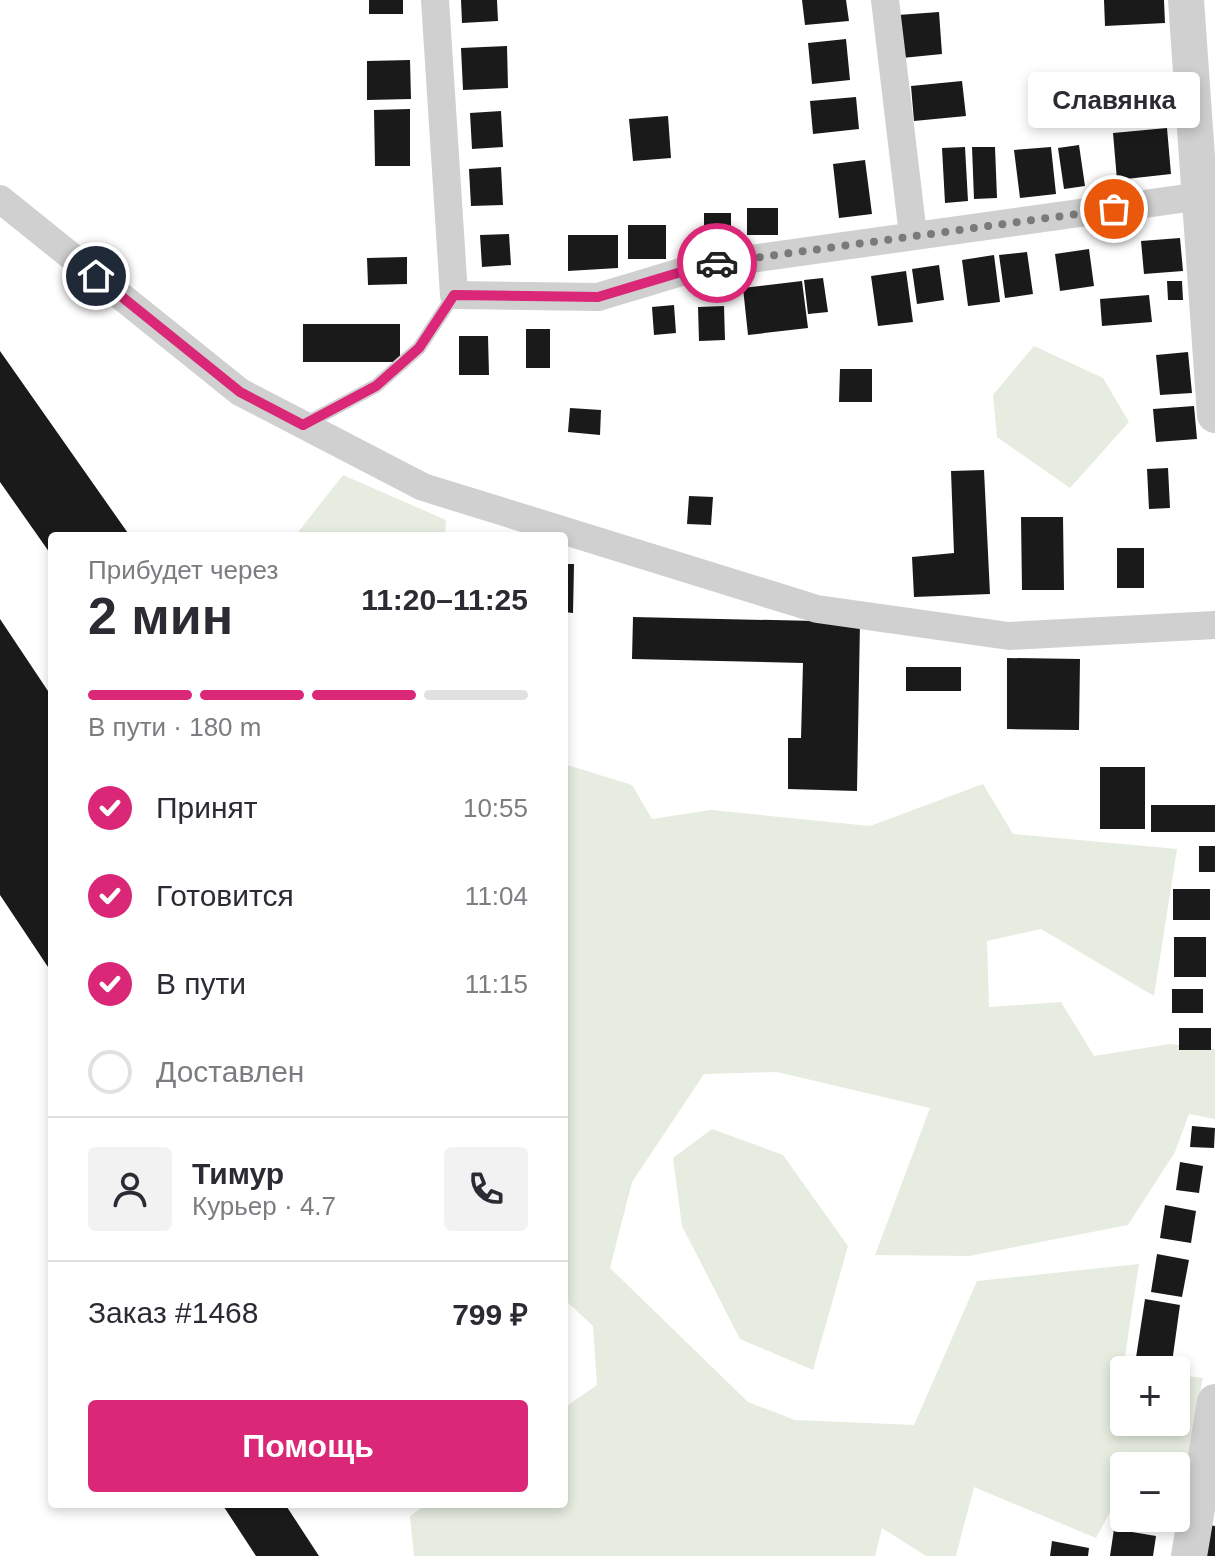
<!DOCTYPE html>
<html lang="ru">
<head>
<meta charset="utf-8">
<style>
	body { margin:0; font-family:Arial,sans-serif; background:#f2f2f3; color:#2b2b33; height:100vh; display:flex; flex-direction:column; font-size:30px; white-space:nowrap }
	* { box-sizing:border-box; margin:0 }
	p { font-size:26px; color:#7c7c81 }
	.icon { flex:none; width:44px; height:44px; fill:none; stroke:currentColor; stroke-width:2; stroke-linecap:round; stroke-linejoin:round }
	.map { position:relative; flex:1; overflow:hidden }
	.panel { position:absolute; left:48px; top:532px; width:520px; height:976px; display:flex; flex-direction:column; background:#fff; border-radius:8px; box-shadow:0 4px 12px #0003 }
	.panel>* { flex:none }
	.tools { position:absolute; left:1110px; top:1356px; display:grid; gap:16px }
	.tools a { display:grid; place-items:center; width:80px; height:80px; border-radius:8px; background:#fff; box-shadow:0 4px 12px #0003; font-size:40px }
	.pin { position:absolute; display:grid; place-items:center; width:68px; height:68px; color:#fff; margin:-34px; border:4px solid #fff; border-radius:50%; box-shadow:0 2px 8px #0007 }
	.courier { position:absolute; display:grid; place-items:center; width:80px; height:80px; margin:-40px; border:6px solid #db2777; border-radius:50%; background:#fff; color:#222; box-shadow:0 2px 10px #0007 }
	.bubble { position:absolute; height:56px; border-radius:8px; background:#fff; box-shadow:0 4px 12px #0003; font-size:26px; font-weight:600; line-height:56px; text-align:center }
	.summary em { font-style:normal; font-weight:600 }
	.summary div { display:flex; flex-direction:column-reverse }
	.summary { display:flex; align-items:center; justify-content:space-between; height:136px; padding:0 40px }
	h1 { font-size:52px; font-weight:600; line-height:60px }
	.bar { display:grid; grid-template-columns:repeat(4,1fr); gap:12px 8px; align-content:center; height:96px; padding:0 40px }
	.bar i { height:10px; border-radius:6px; background:#e1e1e2 }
	.bar .on { background:#db2777 }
	.bar p { grid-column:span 4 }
	.line { display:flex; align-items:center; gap:20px; padding:0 40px; border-top:2px solid #e1e1e2 }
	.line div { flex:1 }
	.round { display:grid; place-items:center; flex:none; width:84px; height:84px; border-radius:8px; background:#f2f2f3 }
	ol { padding:0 40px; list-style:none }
	li { display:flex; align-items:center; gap:24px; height:88px }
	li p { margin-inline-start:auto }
	li .icon { padding:8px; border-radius:50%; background:#db2777; color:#fff; stroke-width:4 }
	li:last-child { color:#7c7c81 }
	li i { width:44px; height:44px; border:4px solid #e1e1e2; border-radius:50% }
	.button { display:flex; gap:16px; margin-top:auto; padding:16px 40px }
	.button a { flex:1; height:92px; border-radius:8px; background:#db2777; color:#fff; font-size:32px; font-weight:600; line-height:92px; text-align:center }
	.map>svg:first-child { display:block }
</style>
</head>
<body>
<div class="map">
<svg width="1215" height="1556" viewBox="0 0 1215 1556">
	<rect width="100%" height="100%" fill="#fff"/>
	<path fill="#e6ecdf" d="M 1034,346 L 1103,378 L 1129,422 L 1070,488 L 997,437 L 993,395 Z
		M 343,475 L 446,520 L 445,536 L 295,536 Z
		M 564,764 L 632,785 L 652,819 L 711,810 L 870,826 L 983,784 L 1013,834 L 1177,849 L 1154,996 L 1041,929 L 987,941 L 989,1007 L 1061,1002 L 1094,1056 L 1170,1044 L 1215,1049 L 1215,1119 L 1189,1114 L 1175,1152 L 1128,1225 L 969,1256 L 875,1255 L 930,1108 L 777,1072 L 704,1074 L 632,1182 L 610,1268 L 748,1402 L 795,1420 L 914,1425 L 977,1281 L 1139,1264 L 1123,1369 L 1128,1370 L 1124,1370 L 1124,1422 L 1176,1422 L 1176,1375 L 1203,1378 L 1184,1471 L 1176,1470 L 1176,1466 L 1124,1466 L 1124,1486 L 1096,1538 L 974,1487 L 956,1556 L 926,1556 L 882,1528 L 875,1556 L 414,1556 L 410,1516 L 427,1504 L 564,1504 L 564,1408 L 597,1385 L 593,1326 L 564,1299 Z
		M 712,1129 L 783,1155 L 848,1246 L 813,1370 L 740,1339 L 682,1226 L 673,1158 Z"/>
	<path fill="#1a1a1a" d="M 369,0 L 403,0 L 403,14 L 369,14 Z
		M 461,0 L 497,0 L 498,21 L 462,23 Z
		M 802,0 L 846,0 L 849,21 L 805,25 Z
		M 1104,0 L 1164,0 L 1165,23 L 1105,26 Z
		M 939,12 L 942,54 L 902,58 L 898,15 Z
		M 846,39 L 850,80 L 812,84 L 808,43 Z
		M 507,46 L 508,88 L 463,90 L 461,48 Z
		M 410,60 L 411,99 L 367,100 L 367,61 Z
		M 1170,75 L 1173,115 L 1110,120 L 1107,80 Z
		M 962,81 L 966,116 L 914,121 L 911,86 Z
		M 856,97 L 859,129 L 813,134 L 810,101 Z
		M 410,109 L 410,166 L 375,166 L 374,110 Z
		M 501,111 L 503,147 L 472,149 L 470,113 Z
		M 668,116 L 671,158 L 633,161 L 629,119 Z
		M 1167,128 L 1171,174 L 1117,180 L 1113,133 Z
		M 1079,145 L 1085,186 L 1064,189 L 1058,148 Z
		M 965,147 L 968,201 L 945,203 L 942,148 Z
		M 972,147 L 995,147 L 997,198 L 974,199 Z
		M 1051,147 L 1056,194 L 1020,198 L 1014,150 Z
		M 865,160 L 872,214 L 839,218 L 833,164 Z
		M 501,167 L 503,205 L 471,206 L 469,169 Z
		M 747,208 L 778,208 L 778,235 L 747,235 Z
		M 704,213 L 731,213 L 731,242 L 704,242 Z
		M 628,225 L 666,225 L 666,259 L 628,259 Z
		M 509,234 L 511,265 L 482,267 L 480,235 Z
		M 568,235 L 618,235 L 618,268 L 568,271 Z
		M 1180,238 L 1183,271 L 1144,274 L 1141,241 Z
		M 1089,249 L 1094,286 L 1060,291 L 1055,254 Z
		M 1027,252 L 1033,294 L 1005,298 L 999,255 Z
		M 994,255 L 1000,302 L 968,306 L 962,260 Z
		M 407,257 L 407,284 L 368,285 L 367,258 Z
		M 939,265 L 944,300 L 917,304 L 912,269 Z
		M 906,271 L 913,322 L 878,326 L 871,276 Z
		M 823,278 L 828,312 L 808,314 L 804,280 Z
		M 802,281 L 808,328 L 748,335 L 743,288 Z
		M 1167,281 L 1182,281 L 1183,300 L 1168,300 Z
		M 1149,295 L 1152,322 L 1102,326 L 1100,299 Z
		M 674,305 L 676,333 L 654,335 L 652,307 Z
		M 724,306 L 725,340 L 699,341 L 698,307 Z
		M 303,324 L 400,324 L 400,362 L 303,362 Z
		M 526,329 L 550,329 L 550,368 L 526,368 Z
		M 459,336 L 488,336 L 489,375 L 459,375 Z
		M 0,351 L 130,536 L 52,536 L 52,556 L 0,482 Z
		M 1188,352 L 1192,393 L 1160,395 L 1156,355 Z
		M 840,369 L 872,369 L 872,402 L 839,402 Z
		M 1194,406 L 1197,439 L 1156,442 L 1153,409 Z
		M 570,408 L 601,410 L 600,435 L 568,432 Z
		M 1168,468 L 1170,508 L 1149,509 L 1147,469 Z
		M 984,470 L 990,594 L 914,597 L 912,557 L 954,553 L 951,471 Z
		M 689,496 L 713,497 L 711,525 L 687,524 Z
		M 1021,517 L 1063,517 L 1064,590 L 1022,590 Z
		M 1117,548 L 1144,548 L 1144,588 L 1117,588 Z
		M 564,564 L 574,564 L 573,613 L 564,612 Z
		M 633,617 L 860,622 L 857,791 L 788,789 L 788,738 L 801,738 L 803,663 L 632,659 Z
		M 0,619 L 52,697 L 52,973 L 0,895 Z
		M 1007,658 L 1080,659 L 1079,730 L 1007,729 Z
		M 906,667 L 961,667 L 961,691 L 906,691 Z
		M 1100,767 L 1145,767 L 1145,829 L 1100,829 Z
		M 1151,805 L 1215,805 L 1215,832 L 1151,832 Z
		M 1199,846 L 1215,846 L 1215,872 L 1199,872 Z
		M 1173,889 L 1210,889 L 1210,920 L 1173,920 Z
		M 1174,937 L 1206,937 L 1206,977 L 1174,977 Z
		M 1172,989 L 1203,989 L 1203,1013 L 1172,1013 Z
		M 1179,1028 L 1211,1028 L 1211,1050 L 1179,1050 Z
		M 1192,1126 L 1215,1128 L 1214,1148 L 1190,1147 Z
		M 1180,1162 L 1203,1166 L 1199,1193 L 1176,1190 Z
		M 1165,1205 L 1196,1211 L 1191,1243 L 1160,1238 Z
		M 1157,1254 L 1189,1260 L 1182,1297 L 1151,1292 Z
		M 1145,1299 L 1180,1305 L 1171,1370 L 1135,1364 Z
		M 222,1504 L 285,1504 L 319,1556 L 256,1556 Z
		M 1198,1523 L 1215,1526 L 1215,1556 L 1193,1556 Z
		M 1114,1529 L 1156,1536 L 1153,1556 L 1110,1556 Z
		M 1052,1541 L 1089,1548 L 1088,1556 L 1050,1556 Z"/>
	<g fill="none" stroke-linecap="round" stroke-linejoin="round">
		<path stroke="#d0d0d0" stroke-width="14" d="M 303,425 L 376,386 L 419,348 L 454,295"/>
		<path stroke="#d0d0d0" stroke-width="28" d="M 435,0 L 454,295 L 598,297 L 701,266 L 1215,194
			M 885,0 L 913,235
			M 0,199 L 240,392 L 423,487 L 817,609 L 1009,636 L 1215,625"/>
		<path stroke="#d0d0d0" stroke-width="36" d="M 1186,0 L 1215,415
			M 1189,1556 L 1215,1402"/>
	</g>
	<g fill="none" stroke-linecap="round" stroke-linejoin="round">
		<path stroke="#7a7a7a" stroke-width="8" stroke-dasharray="0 14.4" d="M 717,263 L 1114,209"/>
		<path stroke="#db2777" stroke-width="10" d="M 96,276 L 240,392 L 303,425 L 376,386 L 419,348 L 454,295 L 598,297 L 701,266 L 717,263"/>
	</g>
</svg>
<div class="tools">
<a>+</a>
<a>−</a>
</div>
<div class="pin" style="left:1114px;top:209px;background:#ea580c"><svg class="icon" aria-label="bag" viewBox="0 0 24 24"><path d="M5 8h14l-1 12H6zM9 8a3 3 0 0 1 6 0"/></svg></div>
<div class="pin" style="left:96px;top:276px;background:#1f2937"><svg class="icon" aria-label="home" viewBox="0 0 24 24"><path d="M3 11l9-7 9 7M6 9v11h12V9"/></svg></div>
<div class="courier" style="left:717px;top:263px"><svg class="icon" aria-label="car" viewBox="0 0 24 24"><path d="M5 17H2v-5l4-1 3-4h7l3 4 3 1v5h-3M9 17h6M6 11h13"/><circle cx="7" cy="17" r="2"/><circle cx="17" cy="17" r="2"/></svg></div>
<div class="bubble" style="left:1028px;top:72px;width:172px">Славянка</div>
<section class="panel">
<div class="summary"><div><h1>2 мин</h1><p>Прибудет через</p></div><em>11:20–11:25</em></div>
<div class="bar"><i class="on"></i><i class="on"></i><i class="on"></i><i></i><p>В пути · 180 m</p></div>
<ol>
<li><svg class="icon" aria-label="check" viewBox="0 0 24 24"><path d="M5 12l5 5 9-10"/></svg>Принят<p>10:55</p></li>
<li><svg class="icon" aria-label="check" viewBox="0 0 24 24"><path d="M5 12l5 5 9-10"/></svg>Готовится<p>11:04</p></li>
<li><svg class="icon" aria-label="check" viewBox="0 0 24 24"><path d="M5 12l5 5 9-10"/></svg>В пути<p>11:15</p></li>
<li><i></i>Доставлен</li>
</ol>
<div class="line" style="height:144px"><a class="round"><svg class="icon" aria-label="person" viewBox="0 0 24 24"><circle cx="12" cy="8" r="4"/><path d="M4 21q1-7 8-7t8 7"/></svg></a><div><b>Тимур</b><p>Курьер · 4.7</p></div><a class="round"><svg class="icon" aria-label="phone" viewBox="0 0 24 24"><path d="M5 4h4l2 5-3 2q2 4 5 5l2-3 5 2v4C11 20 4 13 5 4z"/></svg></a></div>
<div class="line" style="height:104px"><div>Заказ #1468</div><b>799 ₽</b></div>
<div class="button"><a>Помощь</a></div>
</section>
</div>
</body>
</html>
